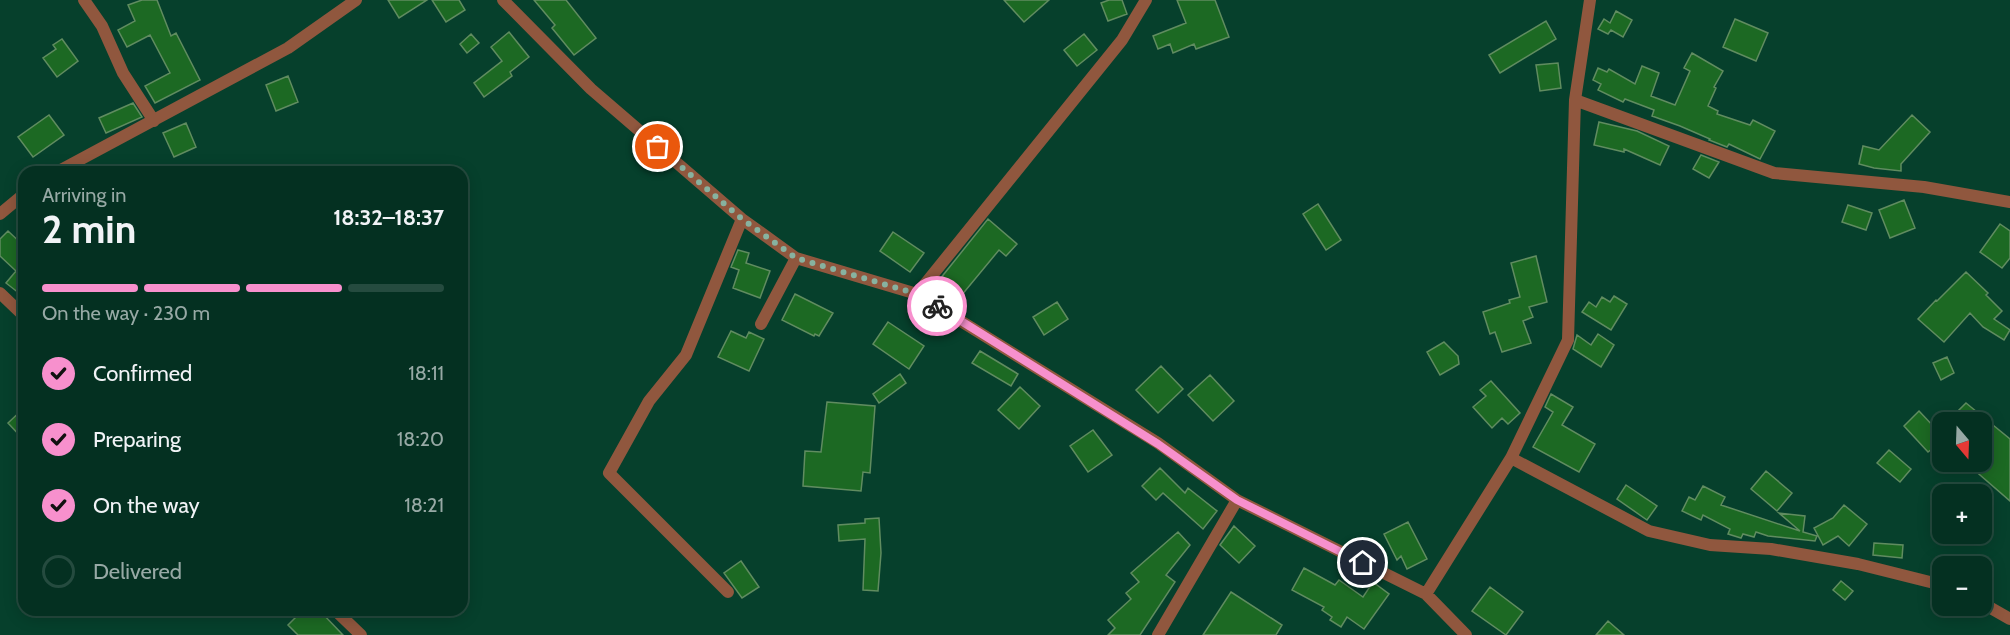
<!DOCTYPE html>
<html lang="en">
<head>
<meta charset="utf-8">
<style>
	body { margin:0; font-family:Cabin,sans-serif; background:#123c2e; color:#f1f3f6; height:100vh; display:flex; flex-direction:column; font-size:22px; white-space:nowrap }
	* { box-sizing:border-box; margin:0 }
	p { font-size:20px; color:#97a9a5 }
	.icon { flex:none; width:33px; height:33px; fill:none; stroke:currentColor; stroke-width:2; stroke-linecap:round; stroke-linejoin:round }
	.map { position:relative; flex:1; overflow:hidden }
	.panel { position:absolute; left:18px; top:166px; width:450px; height:450px; display:flex; flex-direction:column; background:#043021; border-radius:18px; box-shadow:0 3px 15px #0003,0 0 0 2px #254b3f }
	.panel>* { flex:none }
	.needle { width:39px; rotate:161deg }
	.tools { position:absolute; left:1932px; top:412px; display:grid; gap:12px }
	.tools a { display:grid; place-items:center; width:60px; height:60px; border-radius:12px; background:#043021; box-shadow:0 3px 15px #0003,0 0 0 2px #254b3f; font-size:30px }
	.pin { position:absolute; display:grid; place-items:center; width:51px; height:51px; color:#fff; margin:-26px; border:3px solid #fff; border-radius:50%; box-shadow:0 2px 6px #0007 }
	.courier { position:absolute; display:grid; place-items:center; width:60px; height:60px; margin:-30px; border:4px solid #f790cd; border-radius:50%; background:#fff; color:#222; box-shadow:0 2px 8px #0007 }
	.head em { font-style:normal; font-weight:700 }
	.head div { display:flex; flex-direction:column-reverse }
	.head { display:flex; align-items:center; justify-content:space-between; height:102px; padding:0 24px }
	h1 { font-size:39px; font-weight:700; line-height:45px }
	.bar { display:grid; grid-template-columns:repeat(4,1fr); gap:9px 6px; align-content:center; height:72px; padding:0 24px }
	.bar i { height:8px; border-radius:4px; background:#254b3f }
	.bar .on { background:#f790cd }
	.bar p { grid-column:span 4 }
	ol { padding:0 24px; list-style:none }
	li { display:flex; align-items:center; gap:18px; height:66px }
	li p { margin-inline-start:auto }
	li .icon { padding:6px; border-radius:50%; background:#f790cd; color:#111; stroke-width:4 }
	li:last-child { color:#97a9a5 }
	li i { width:33px; height:33px; border:3px solid #254b3f; border-radius:50% }
	.map>svg:first-child { display:block }
</style>
</head>
<body>
<div class="map">
<svg width="2010" height="635" viewBox="0 0 2010 635">
	<rect width="100%" height="100%" fill="#06402c"/>
	<path fill="#1c6923" stroke="#608c60" stroke-width="1.5" d="M 142,0 L 157,0 L 171,36 L 176,33 L 200,80 L 155,103 L 145,86 L 170,73 L 150,35 L 127,47 L 118,30 L 135,21 L 128,5 Z
		M 388,0 L 427,0 L 399,18 Z
		M 432,0 L 459,0 L 465,10 L 446,22 Z
		M 534,0 L 566,0 L 596,38 L 574,55 L 552,28 L 555,25 Z
		M 1004,0 L 1049,0 L 1024,22 Z
		M 1109,0 L 1122,0 L 1127,14 L 1108,21 L 1101,3 Z
		M 1177,0 L 1215,0 L 1229,37 L 1196,49 L 1194,44 L 1173,53 L 1170,44 L 1158,49 L 1153,36 L 1186,23 Z
		M 1616,11 L 1632,20 L 1623,37 L 1611,30 L 1608,34 L 1598,29 L 1604,19 L 1610,23 Z
		M 1735,19 L 1768,33 L 1756,61 L 1723,47 Z
		M 1546,21 L 1556,39 L 1500,73 L 1489,55 Z
		M 509,32 L 529,57 L 510,72 L 512,76 L 484,97 L 474,83 L 502,61 L 491,47 Z
		M 471,34 L 479,43 L 467,53 L 460,44 Z
		M 1084,34 L 1097,50 L 1077,66 L 1064,50 Z
		M 62,39 L 78,61 L 57,77 L 43,58 L 56,49 L 53,45 Z
		M 1692,53 L 1723,71 L 1714,87 L 1716,88 L 1708,106 L 1718,111 L 1717,114 L 1750,125 L 1753,120 L 1775,131 L 1760,159 L 1729,144 L 1727,147 L 1709,140 L 1710,139 L 1680,126 L 1652,116 L 1654,110 L 1625,99 L 1623,102 L 1598,90 L 1601,84 L 1593,80 L 1598,68 L 1607,72 L 1609,69 L 1635,84 L 1642,66 L 1659,73 L 1651,96 L 1675,105 L 1690,71 L 1684,68 Z
		M 1558,63 L 1561,88 L 1540,91 L 1536,65 Z
		M 288,76 L 298,102 L 276,111 L 266,85 Z
		M 133,103 L 142,117 L 106,133 L 99,118 Z
		M 49,115 L 64,135 L 33,157 L 18,137 Z
		M 1912,115 L 1930,132 L 1901,164 L 1901,171 L 1874,168 L 1859,164 L 1863,146 L 1879,150 Z
		M 1599,122 L 1637,131 L 1669,146 L 1660,165 L 1624,149 L 1624,152 L 1594,145 Z
		M 186,123 L 196,147 L 174,157 L 163,133 Z
		M 1701,155 L 1719,162 L 1709,178 L 1693,169 Z
		M 1904,200 L 1915,228 L 1890,238 L 1879,210 Z
		M 1318,204 L 1341,240 L 1326,250 L 1303,214 Z
		M 1848,205 L 1872,213 L 1866,230 L 1842,222 Z
		M 988,219 L 1017,244 L 1006,256 L 999,250 L 961,296 L 940,279 Z
		M 2000,224 L 2010,231 L 2010,258 L 2002,268 L 1980,252 Z
		M 8,231 L 24,246 L 24,297 L 6,283 L 16,271 L 0,256 L 0,239 Z
		M 893,232 L 924,253 L 910,272 L 880,251 Z
		M 738,250 L 749,253 L 746,263 L 770,271 L 760,298 L 733,288 L 739,270 L 731,267 Z
		M 1536,256 L 1547,302 L 1529,307 L 1533,317 L 1523,321 L 1531,343 L 1502,352 L 1495,332 L 1490,334 L 1483,312 L 1510,303 L 1509,300 L 1520,297 L 1511,263 Z
		M 1966,272 L 1988,293 L 1986,295 L 2002,311 L 1994,319 L 2010,330 L 2004,340 L 1983,327 L 1970,313 L 1944,342 L 1918,319 L 1936,300 L 1937,301 Z
		M 795,294 L 833,313 L 819,336 L 815,334 L 814,336 L 782,320 Z
		M 1614,296 L 1627,304 L 1611,330 L 1582,312 L 1589,302 L 1596,307 L 1602,297 L 1610,302 Z
		M 1057,302 L 1068,319 L 1044,335 L 1033,317 Z
		M 888,322 L 924,346 L 909,369 L 873,344 Z
		M 731,331 L 746,338 L 749,332 L 764,339 L 749,371 L 718,357 Z
		M 1598,334 L 1614,345 L 1601,367 L 1573,349 L 1577,335 L 1591,345 Z
		M 1444,342 L 1458,356 L 1459,364 L 1440,375 L 1427,352 Z
		M 980,351 L 1018,374 L 1011,386 L 972,363 Z
		M 1947,357 L 1954,373 L 1941,380 L 1933,363 Z
		M 1161,366 L 1183,389 L 1158,413 L 1136,390 Z
		M 900,374 L 906,383 L 879,403 L 873,394 Z
		M 1210,375 L 1234,401 L 1213,421 L 1188,395 Z
		M 1491,381 L 1520,413 L 1508,424 L 1502,418 L 1492,428 L 1473,407 L 1486,396 L 1480,390 Z
		M 1020,387 L 1040,406 L 1019,429 L 998,410 Z
		M 1551,394 L 1573,407 L 1562,425 L 1595,444 L 1579,472 L 1533,447 L 1553,412 L 1545,407 Z
		M 827,402 L 875,406 L 870,473 L 863,472 L 861,491 L 803,486 L 805,451 L 821,452 Z
		M 1966,403 L 2010,439 L 2010,501 L 1965,462 L 1982,462 L 1982,423 L 1962,423 L 1966,419 L 1957,412 Z
		M 24,408 L 24,440 L 8,423 Z
		M 1919,411 L 1935,428 L 1942,421 L 1942,441 L 1928,452 L 1904,426 Z
		M 1093,430 L 1112,455 L 1088,472 L 1070,446 Z
		M 1889,450 L 1911,469 L 1900,482 L 1877,463 Z
		M 1160,468 L 1185,493 L 1188,488 L 1217,511 L 1203,529 L 1163,493 L 1156,500 L 1142,486 Z
		M 1766,471 L 1792,493 L 1777,511 L 1751,489 Z
		M 1626,485 L 1657,506 L 1647,520 L 1617,499 Z
		M 1703,486 L 1725,497 L 1721,505 L 1800,531 L 1779,513 L 1805,516 L 1803,532 L 1817,536 L 1815,541 L 1768,536 L 1756,532 L 1754,537 L 1743,534 L 1741,538 L 1728,534 L 1730,529 L 1703,515 L 1701,520 L 1682,511 L 1689,497 L 1695,500 Z
		M 1844,505 L 1867,524 L 1849,546 L 1838,536 L 1823,545 L 1814,528 L 1833,518 Z
		M 879,518 L 881,553 L 878,591 L 863,590 L 865,539 L 839,541 L 838,525 L 865,523 L 865,519 Z
		M 1408,522 L 1427,559 L 1407,569 L 1401,556 L 1397,560 L 1384,534 Z
		M 1234,526 L 1255,546 L 1239,563 L 1220,545 Z
		M 1178,532 L 1190,545 L 1166,575 L 1175,582 L 1140,635 L 1108,635 L 1115,628 L 1108,620 L 1131,599 L 1126,593 L 1139,582 L 1131,573 Z
		M 1874,543 L 1903,545 L 1902,558 L 1873,555 Z
		M 741,561 L 759,587 L 742,598 L 724,573 Z
		M 1304,568 L 1335,585 L 1339,580 L 1363,597 L 1373,582 L 1389,594 L 1364,629 L 1347,617 L 1341,627 L 1330,620 L 1332,617 L 1322,610 L 1324,607 L 1292,590 Z
		M 1841,581 L 1853,591 L 1845,600 L 1833,590 Z
		M 1490,587 L 1523,612 L 1506,635 L 1472,611 Z
		M 1231,592 L 1282,625 L 1276,635 L 1203,635 Z
		M 303,610 L 319,610 L 343,635 L 298,635 L 288,625 Z
		M 1608,621 L 1624,635 L 1596,635 Z"/>
	<g fill="none" stroke-linecap="round" stroke-linejoin="round">
		<path stroke="#90573e" stroke-width="12" d="M 84,0 L 102,26 L 123,73 L 154,121
			M 503,0 L 591,89 L 742,219 L 796,258 L 917,294 L 1158,443 L 1237,500 L 1426,594 L 1466,635
			M 1575,100 L 1774,173 L 1924,187 L 2010,202
			M 57,172 L 288,48 L 356,0
			M 0,214 L 24,194
			M 0,293 L 24,316
			M 917,294 L 1122,40 L 1146,0
			M 761,324 L 796,258
			M 1511,458 L 1649,531 L 1710,545 L 1771,549 L 1858,564 L 1942,585
			M 728,592 L 609,473 L 649,401 L 686,355 L 742,219
			M 1426,594 L 1511,458 L 1568,340 L 1575,100 L 1590,0
			M 1982,603 L 2010,619
			M 335,610 L 361,635
			M 1158,635 L 1237,500"/>
	</g>
	<g fill="none" stroke-linecap="round" stroke-linejoin="round">
		<path stroke="#87b2a0" stroke-width="6" stroke-dasharray="0 10.8" d="M 658,147 L 742,219 L 796,258 L 917,294 L 937,306"/>
		<path stroke="#f790cd" stroke-width="8" d="M 937,306 L 1158,444 L 1237,500 L 1363,563"/>
	</g>
</svg>
<div class="tools">
<a><svg class="needle" viewBox="-14 -14 28 28"><path d="M0-13l5 13h-10z" fill="#e53935"/><path d="M0 13l5-13h-10z" fill="#97a9a5"/></svg></a>
<a>+</a>
<a>−</a>
</div>
<div class="pin" style="left:658px;top:147px;background:#ea580c"><svg class="icon" aria-label="bag" viewBox="0 0 24 24"><path d="M5 8h14l-1 12H6zM9 8a3 3 0 0 1 6 0"/></svg></div>
<div class="pin" style="left:1363px;top:563px;background:#1f2937"><svg class="icon" aria-label="home" viewBox="0 0 24 24"><path d="M3 11l9-7 9 7M6 9v11h12V9"/></svg></div>
<div class="courier" style="left:937px;top:306px"><svg class="icon" aria-label="bike" viewBox="0 0 24 24"><circle cx="6" cy="16" r="4"/><circle cx="18" cy="16" r="4"/><path d="M6 16l4-8h5l3 8M10 8l3 8H6M13 5h3"/></svg></div>
<section class="panel">
<div class="head"><div><h1>2 min</h1><p>Arriving in</p></div><em>18:32–18:37</em></div>
<div class="bar"><i class="on"></i><i class="on"></i><i class="on"></i><i></i><p>On the way · 230 m</p></div>
<ol>
<li><svg class="icon" aria-label="check" viewBox="0 0 24 24"><path d="M5 12l5 5 9-10"/></svg>Confirmed<p>18:11</p></li>
<li><svg class="icon" aria-label="check" viewBox="0 0 24 24"><path d="M5 12l5 5 9-10"/></svg>Preparing<p>18:20</p></li>
<li><svg class="icon" aria-label="check" viewBox="0 0 24 24"><path d="M5 12l5 5 9-10"/></svg>On the way<p>18:21</p></li>
<li><i></i>Delivered</li>
</ol>
</section>
</div>
</body>
</html>
